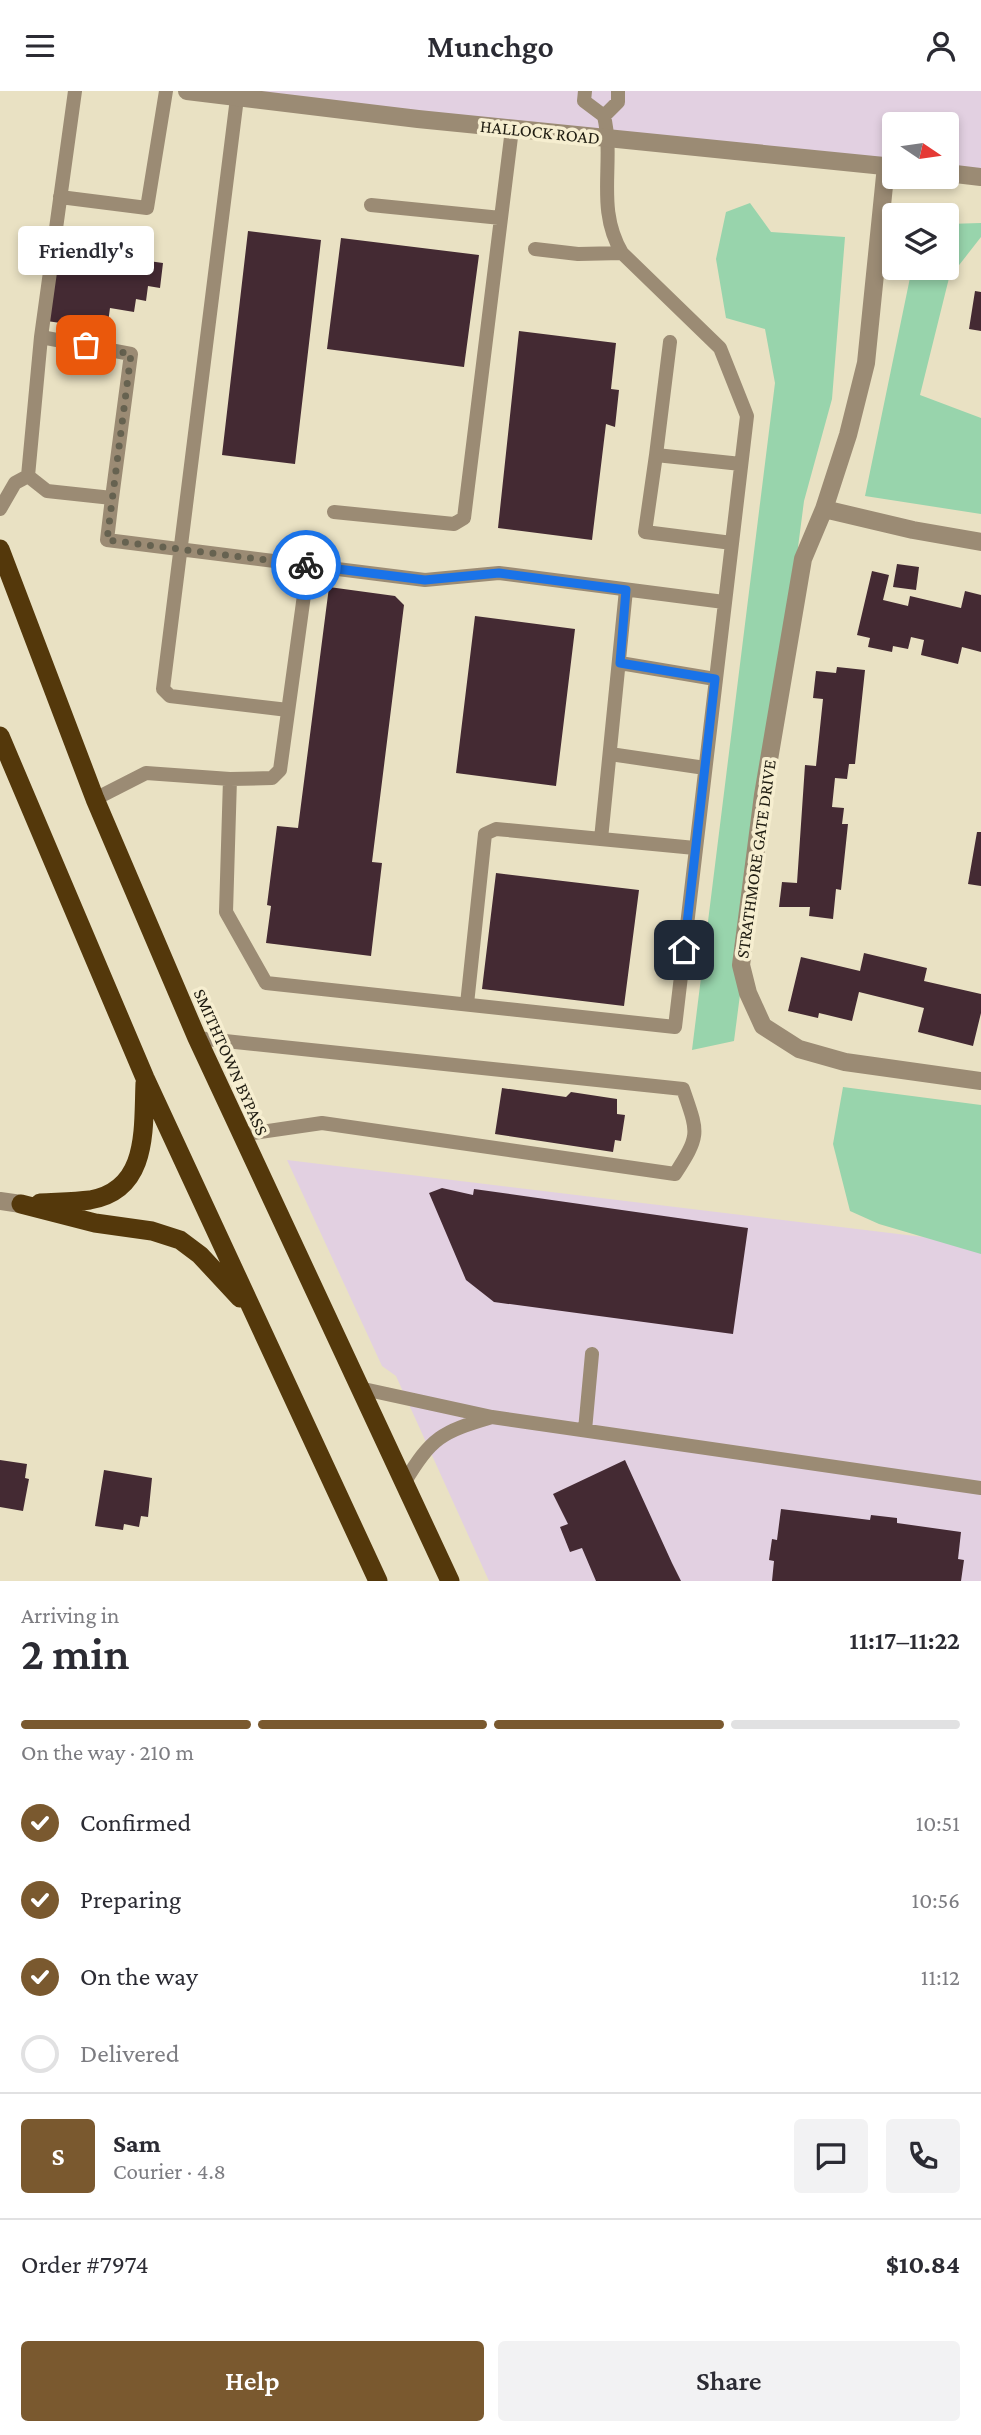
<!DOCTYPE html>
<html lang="en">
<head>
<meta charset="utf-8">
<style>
	body { margin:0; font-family:"Crimson Pro",serif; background:#f2f2f3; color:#2b2b33; height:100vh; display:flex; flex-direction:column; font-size:26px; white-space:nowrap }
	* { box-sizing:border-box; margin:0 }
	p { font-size:23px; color:#7c7c81 }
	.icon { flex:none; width:38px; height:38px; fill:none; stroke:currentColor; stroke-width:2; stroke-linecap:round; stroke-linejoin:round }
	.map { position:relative; height:1490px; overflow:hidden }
	.sheet { display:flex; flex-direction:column; background:#fff; flex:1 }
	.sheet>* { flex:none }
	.needle { width:46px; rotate:103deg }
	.tools { position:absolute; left:882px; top:21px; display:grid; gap:14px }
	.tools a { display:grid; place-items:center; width:77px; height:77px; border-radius:7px; background:#fff; box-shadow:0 4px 10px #0003; font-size:35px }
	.pin { position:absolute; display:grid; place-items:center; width:60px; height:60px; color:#fff; margin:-30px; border-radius:14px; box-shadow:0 4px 10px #0006 }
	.courier { position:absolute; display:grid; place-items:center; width:70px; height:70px; margin:-35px; border:5px solid #1a73e8; border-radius:50%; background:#fff; color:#222; box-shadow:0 2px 9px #0007 }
	.bubble { position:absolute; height:49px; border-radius:7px; background:#fff; box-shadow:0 4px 10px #0003; font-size:23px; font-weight:600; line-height:49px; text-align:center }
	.head em { font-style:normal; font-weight:600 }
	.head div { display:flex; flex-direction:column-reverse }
	.head { display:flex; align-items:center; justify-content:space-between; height:119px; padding:0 21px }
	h1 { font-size:46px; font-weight:600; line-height:52px }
	.bar { display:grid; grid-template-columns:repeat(4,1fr); gap:10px 7px; align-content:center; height:84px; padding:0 21px }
	.bar i { height:9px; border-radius:5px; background:#e1e1e2 }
	.bar .current { background:#7a592f }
	.bar p { grid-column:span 4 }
	.line { display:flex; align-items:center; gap:18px; padding:0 21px; border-top:2px solid #e1e1e2 }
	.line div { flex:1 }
	.round { display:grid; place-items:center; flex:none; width:74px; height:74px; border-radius:7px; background:#f2f2f3 }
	ol { padding:0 21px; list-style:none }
	li { display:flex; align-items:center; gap:21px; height:77px }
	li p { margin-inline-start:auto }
	li .icon { padding:7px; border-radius:50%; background:#7a592f; color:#fff; stroke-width:4 }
	li:last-child { color:#7c7c81 }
	li i { width:38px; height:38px; border:4px solid #e1e1e2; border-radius:50% }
	.button { display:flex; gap:14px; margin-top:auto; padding:14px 21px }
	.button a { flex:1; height:80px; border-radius:7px; background:#7a592f; color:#fff; font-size:28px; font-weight:600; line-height:80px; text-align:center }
	.button a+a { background:#f2f2f3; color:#2b2b33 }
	header { display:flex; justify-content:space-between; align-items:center; height:91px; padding:0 21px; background:#fff; font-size:32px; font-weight:600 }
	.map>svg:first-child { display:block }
</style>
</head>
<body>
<header><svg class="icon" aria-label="menu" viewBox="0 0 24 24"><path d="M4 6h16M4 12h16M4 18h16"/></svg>Munchgo<svg class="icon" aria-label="person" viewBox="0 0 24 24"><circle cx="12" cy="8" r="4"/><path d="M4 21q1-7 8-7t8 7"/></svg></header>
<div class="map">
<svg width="981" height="1490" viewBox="0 0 981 1490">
	<rect width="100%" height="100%" fill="#e9e1c3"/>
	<path fill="#e2d0e1" d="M 187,0 L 981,0 L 981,86 L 947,82 L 947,33 L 894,33 L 894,76 Z
		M 287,1069 L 981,1153 L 981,1490 L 489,1490 L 396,1285 L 382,1275 Z"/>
	<path fill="#98d4ac" d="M 750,112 L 771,141 L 845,146 L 832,308 L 804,410 L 734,950 L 692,959 L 775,292 L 765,238 L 726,227 L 716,168 L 726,121 Z
		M 981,132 L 981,146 L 949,187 L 920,304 L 981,327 L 981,423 L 865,405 L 912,177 L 947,177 L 947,133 Z
		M 843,996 L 981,1014 L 981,1163 L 879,1133 L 850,1120 L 833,1053 Z"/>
	<path fill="#442a33" d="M 85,136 L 131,142 L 127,167 L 163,172 L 160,197 L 148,195 L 146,210 L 136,208 L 134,221 L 110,217 L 107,239 L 47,230 L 58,155 L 82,158 Z
		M 248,140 L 321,149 L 295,373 L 222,364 Z
		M 341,147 L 479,164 L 464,276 L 327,258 Z
		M 975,200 L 981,201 L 981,240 L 969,238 Z
		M 519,240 L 616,252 L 611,298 L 619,299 L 615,336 L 606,333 L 592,449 L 498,437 Z
		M 897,473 L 919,476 L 916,499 L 893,496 Z
		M 872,480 L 889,484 L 883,509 L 908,515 L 910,505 L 961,517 L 965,500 L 981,504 L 981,561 L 962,556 L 958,573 L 921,564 L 924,549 L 911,546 L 908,558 L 893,555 L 892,561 L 868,556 L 870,547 L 857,544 Z
		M 329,496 L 395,505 L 404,514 L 372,771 L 382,772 L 371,865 L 266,852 L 271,815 L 267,814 L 277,735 L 298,737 Z
		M 475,525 L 575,538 L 556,695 L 456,682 Z
		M 837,576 L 865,579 L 855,673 L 849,673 L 847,688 L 835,687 L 832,716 L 844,717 L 842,733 L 848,733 L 841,799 L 836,798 L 833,828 L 809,825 L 810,816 L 779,816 L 782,791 L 797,792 L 805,674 L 816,675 L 823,608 L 813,607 L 816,580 L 836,582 Z
		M 977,741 L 981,741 L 981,795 L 968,793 Z
		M 496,782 L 639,799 L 624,915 L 482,898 Z
		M 864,862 L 927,877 L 924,890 L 981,903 L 981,922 L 973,955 L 918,941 L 924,917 L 859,901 L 852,930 L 819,922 L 818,927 L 788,920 L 801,866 L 860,880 Z
		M 502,997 L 566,1006 L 571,1001 L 617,1008 L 617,1023 L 625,1024 L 621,1050 L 615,1049 L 613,1061 L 495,1043 Z
		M 442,1097 L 473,1104 L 474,1098 L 748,1137 L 733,1243 L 494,1211 L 466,1189 L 429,1102 Z
		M 0,1369 L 27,1373 L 25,1387 L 29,1388 L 23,1420 L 0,1416 Z
		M 625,1369 L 672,1472 L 681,1490 L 596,1490 L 582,1457 L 570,1461 L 560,1436 L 568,1433 L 553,1403 Z
		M 104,1379 L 152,1387 L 148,1426 L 141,1425 L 139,1436 L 124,1433 L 123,1439 L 95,1435 Z
		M 781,1418 L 870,1429 L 871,1424 L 897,1427 L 897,1432 L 961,1441 L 958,1468 L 964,1469 L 961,1490 L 772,1490 L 774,1470 L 769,1469 L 772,1448 L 777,1449 Z"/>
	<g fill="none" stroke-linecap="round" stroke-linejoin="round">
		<path stroke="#9b8b74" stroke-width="14" d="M 237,7 L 163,598 L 170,605 L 288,619
			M 604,25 L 618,11 L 618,0
			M 60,106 L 147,117 L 166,0
			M 371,114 L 501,127
			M 535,158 L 578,163 L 622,162
			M 41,246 L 131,263 L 112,407
			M 656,364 L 670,251
			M 28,385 L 47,400 L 112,407 L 107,449 L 425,489 L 499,482 L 724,511
			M 28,385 L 41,246 L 75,0
			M 0,418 L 15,392 L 28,385
			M 334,421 L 454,433 L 464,427 L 512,38
			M 732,452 L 645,441 L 656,364 L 741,373
			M 620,572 L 715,588
			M 610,663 L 705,677
			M 230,688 L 272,687 L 280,679 L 308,475
			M 95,708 L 146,682 L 230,688 L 226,821 L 266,892 L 675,936 L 747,325 L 720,257 L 622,162 C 595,116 615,73 604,25 L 584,10 L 585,0
			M 601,748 L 626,499
			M 467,913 L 485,743 L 496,738 L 695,757
			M 197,947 L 683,998 C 698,1042 701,1043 675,1083 L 322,1032 L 240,1044
			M 359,1297 L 492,1326 C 441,1341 432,1346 404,1392
			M 492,1326 L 981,1397
			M 585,1339 L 592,1263"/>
		<path stroke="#9b8b74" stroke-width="18" d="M 824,418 L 848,344 L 866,272 L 886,75
			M 981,451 L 913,439 L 824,418 L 803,468 L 763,704 L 741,874 L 748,902 L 763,935 L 799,958 L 845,971 L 981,990
			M 0,1110 L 21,1113"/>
		<path stroke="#9b8b74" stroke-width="18" d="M 187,0 L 418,28 L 894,76
			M 947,82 L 981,86"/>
		<path stroke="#54380b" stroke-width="19" d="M 0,458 L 95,708 L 197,947 L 450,1490
			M 0,645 L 145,987 L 378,1490
			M 40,1112 C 57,1111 74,1111 90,1109 C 149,1099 143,1038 145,992
			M 21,1113 L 95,1132 L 152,1140 L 180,1149 L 200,1164 L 240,1207"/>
	</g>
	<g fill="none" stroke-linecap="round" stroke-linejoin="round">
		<path stroke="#666250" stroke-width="7" stroke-dasharray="0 12.6" d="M 86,254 L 131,263 L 107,449 L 306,474"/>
		<path stroke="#1a73e8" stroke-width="9" d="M 306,474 L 425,489 L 499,482 L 626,499 L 620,572 L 715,588 L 684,859"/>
	</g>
	<g text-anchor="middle" stroke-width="7" stroke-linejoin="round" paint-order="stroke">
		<g font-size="18" fill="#201d12" stroke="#f6eed0">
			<text transform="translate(540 41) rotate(6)" y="6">HALLOCK ROAD</text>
			<text transform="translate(756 768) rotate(-82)" y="6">STRATHMORE GATE DRIVE</text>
			<text transform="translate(231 971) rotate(66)" y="6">SMITHTOWN BYPASS</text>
		</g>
	</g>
</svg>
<div class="tools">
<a><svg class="needle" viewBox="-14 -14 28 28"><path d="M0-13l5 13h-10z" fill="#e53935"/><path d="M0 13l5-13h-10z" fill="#7c7c81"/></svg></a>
<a><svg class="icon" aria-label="layers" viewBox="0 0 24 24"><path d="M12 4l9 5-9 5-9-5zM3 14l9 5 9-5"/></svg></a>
</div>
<div class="pin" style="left:86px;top:254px;background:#ea580c"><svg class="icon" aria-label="bag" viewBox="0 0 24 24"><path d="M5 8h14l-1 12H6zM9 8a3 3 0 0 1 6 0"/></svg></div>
<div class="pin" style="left:684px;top:859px;background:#1f2937"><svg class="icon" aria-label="home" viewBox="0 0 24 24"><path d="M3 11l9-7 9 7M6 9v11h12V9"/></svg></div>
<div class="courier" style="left:306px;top:474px"><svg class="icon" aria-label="bike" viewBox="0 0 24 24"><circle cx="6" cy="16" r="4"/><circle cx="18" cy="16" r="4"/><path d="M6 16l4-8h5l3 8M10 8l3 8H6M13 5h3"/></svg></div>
<div class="bubble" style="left:18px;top:135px;width:136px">Friendly's</div>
</div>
<section class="sheet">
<div class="head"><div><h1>2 min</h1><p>Arriving in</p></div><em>11:17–11:22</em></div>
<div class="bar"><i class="current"></i><i class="current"></i><i class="current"></i><i></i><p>On the way · 210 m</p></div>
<ol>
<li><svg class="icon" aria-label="check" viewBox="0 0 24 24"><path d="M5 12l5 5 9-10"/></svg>Confirmed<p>10:51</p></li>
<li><svg class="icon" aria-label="check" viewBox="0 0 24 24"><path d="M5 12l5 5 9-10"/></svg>Preparing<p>10:56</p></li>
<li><svg class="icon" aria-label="check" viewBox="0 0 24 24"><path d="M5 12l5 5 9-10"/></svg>On the way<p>11:12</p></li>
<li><i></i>Delivered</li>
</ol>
<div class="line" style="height:126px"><b class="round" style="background:#7a592f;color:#fff">S</b><div><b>Sam</b><p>Courier · 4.8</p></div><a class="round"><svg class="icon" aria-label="chat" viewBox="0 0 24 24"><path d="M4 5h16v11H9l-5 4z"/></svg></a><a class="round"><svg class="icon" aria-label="phone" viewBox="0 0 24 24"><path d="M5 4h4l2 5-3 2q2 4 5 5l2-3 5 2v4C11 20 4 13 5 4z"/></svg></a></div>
<div class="line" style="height:91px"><div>Order #7974</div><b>$10.84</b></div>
<div class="button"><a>Help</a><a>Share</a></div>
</section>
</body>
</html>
